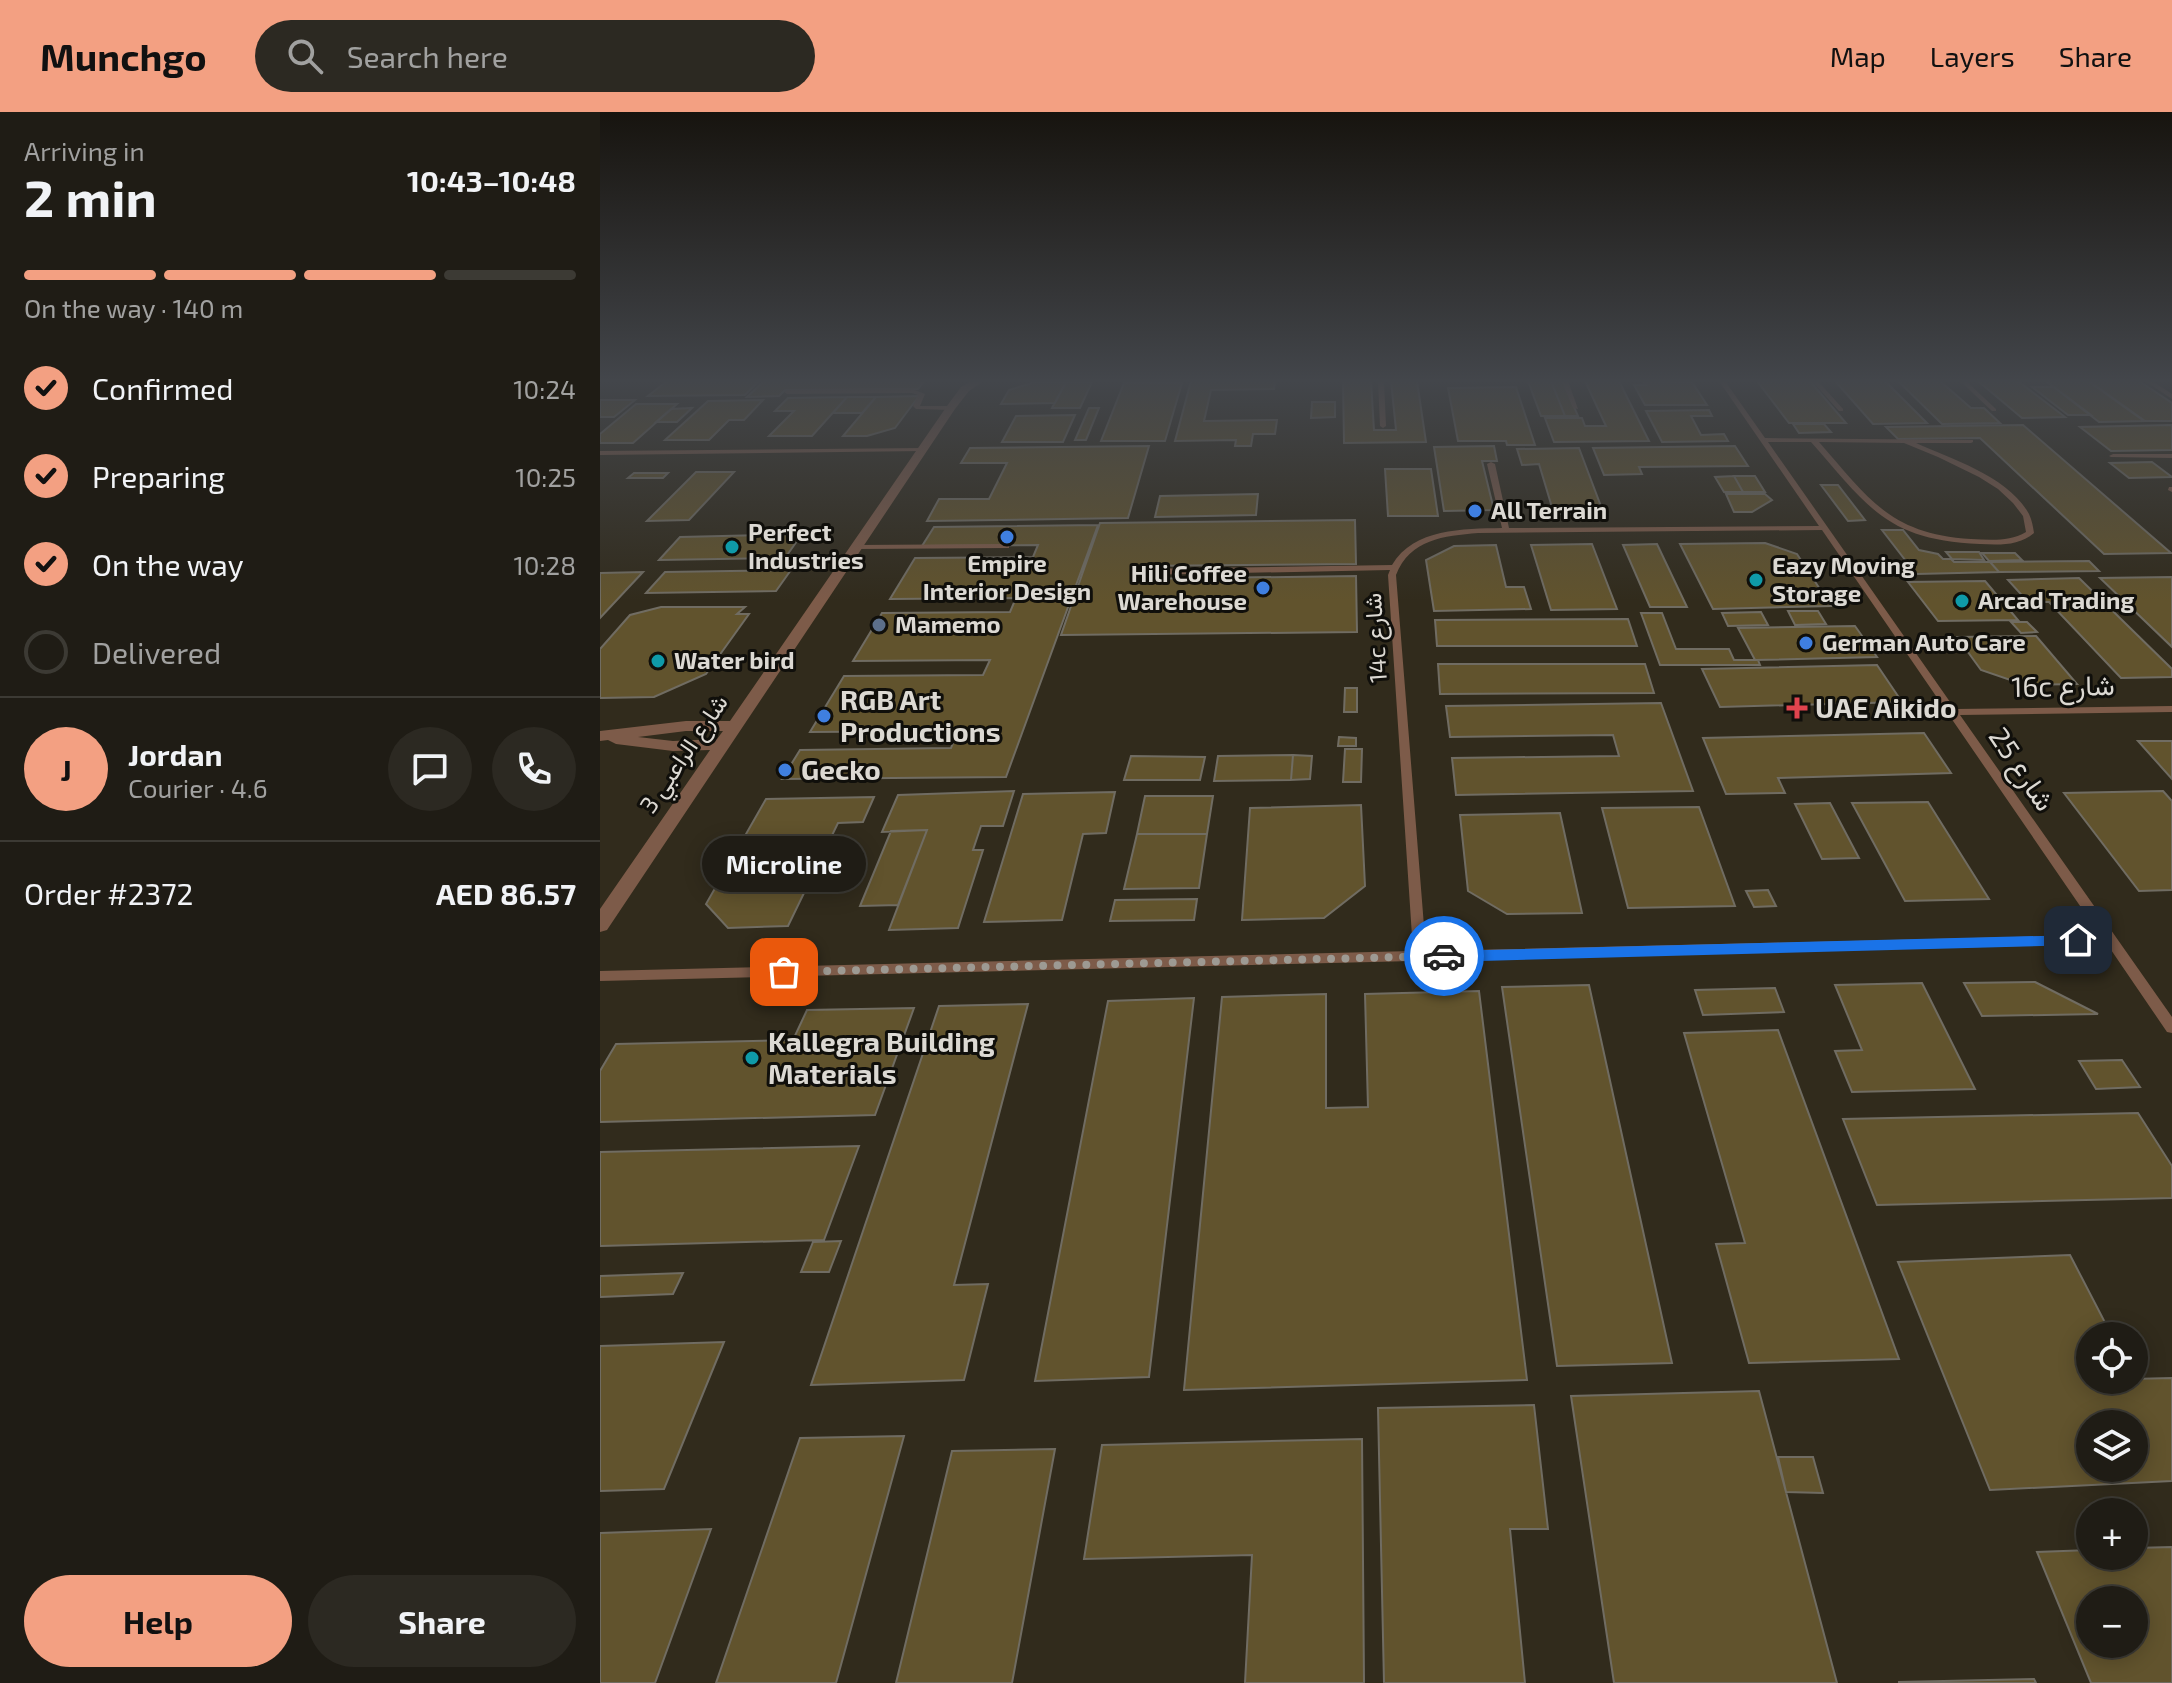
<!DOCTYPE html>
<html lang="en">
<head>
<meta charset="utf-8">
<style>
	body { margin:0; font-family:"Exo 2",Vazirmatn,sans-serif; background:#2c2922; color:#f1f3f6; height:100vh; display:flex; flex-direction:column; font-size:30px; white-space:nowrap }
	* { box-sizing:border-box; margin:0 }
	p { font-size:26px; color:#a1a1a0 }
	.icon { flex:none; width:44px; height:44px; fill:none; stroke:currentColor; stroke-width:2; stroke-linecap:round; stroke-linejoin:round }
	.map { position:relative; flex:1; overflow:hidden }
	.side { display:flex; flex-direction:column; background:#1f1c15; width:600px }
	.side>* { flex:none }
	.controls { position:absolute; left:1476px; top:1210px; display:grid; gap:16px }
	.controls a { display:grid; place-items:center; width:72px; height:72px; border-radius:50%; background:#1f1c15; box-shadow:0 4px 20px #0003,0 0 0 2px #3c3a34; font-size:40px }
	.pin { position:absolute; display:grid; place-items:center; width:68px; height:68px; color:#fff; margin:-34px; border-radius:16px; box-shadow:0 4px 12px #0006 }
	.courier { position:absolute; display:grid; place-items:center; width:80px; height:80px; margin:-40px; border:6px solid #1a73e8; border-radius:50%; background:#fff; color:#222; box-shadow:0 2px 10px #0007 }
	.bubble { position:absolute; height:56px; border-radius:28px; background:#1f1c15; box-shadow:0 4px 20px #0003,0 0 0 2px #3c3a34; font-size:26px; font-weight:700; line-height:56px; text-align:center }
	.summary em { font-style:normal; font-weight:700 }
	.summary div { display:flex; flex-direction:column-reverse }
	.summary { display:flex; align-items:center; justify-content:space-between; height:136px; padding:0 24px }
	h1 { font-size:52px; font-weight:700; line-height:60px }
	.bar { display:grid; grid-template-columns:repeat(4,1fr); gap:12px 8px; align-content:center; height:96px; padding:0 24px }
	.bar i { height:10px; border-radius:6px; background:#3c3a34 }
	.bar .current { background:#f3a082 }
	.bar p { grid-column:span 4 }
	.line { display:flex; align-items:center; gap:20px; padding:0 24px; border-top:2px solid #3c3a34 }
	.line div { flex:1 }
	.round { display:grid; place-items:center; flex:none; width:84px; height:84px; border-radius:42px; background:#2c2922 }
	ol { padding:0 24px; list-style:none }
	li { display:flex; align-items:center; gap:24px; height:88px }
	li p { margin-inline-start:auto }
	li .icon { padding:8px; border-radius:50%; background:#f3a082; color:#111; stroke-width:4 }
	li:last-child { color:#a1a1a0 }
	li i { width:44px; height:44px; border:4px solid #3c3a34; border-radius:50% }
	.primary-button { display:flex; gap:16px; margin-top:auto; padding:16px 24px }
	.primary-button a { flex:1; height:92px; border-radius:48px; background:#f3a082; color:#111; font-size:32px; font-weight:700; line-height:92px; text-align:center }
	.primary-button a+a { background:#2c2922; color:#f1f3f6 }
	header { display:flex; align-items:center; gap:48px; box-sizing:border-box; height:112px; padding:0 40px; background:#f3a082; color:#111 }
	header strong { font-size:38px }
	nav { display:flex; gap:44px; margin-inline-start:auto; font-size:28px }
	.search { width:560px; height:72px; background:#2c2922; display:flex; align-items:center; gap:20px; box-sizing:border-box; padding:0 28px; border-radius:44px; color:#a1a1a0; font-size:30px }
	main { display:flex; flex:1; min-height:0 }
	.map>svg:first-child { display:block }
</style>
</head>
<body>
<header>
<strong>Munchgo</strong>
<div class="search"><svg class="icon" aria-label="search" viewBox="0 0 24 24"><circle cx="10" cy="10" r="6"/><path d="M15 15l6 6"/></svg>Search here</div>
<nav><a>Map</a><a>Layers</a><a>Share</a></nav>
</header>
<main>
<section class="side">
<div class="summary"><div><h1>2 min</h1><p>Arriving in</p></div><em>10:43–10:48</em></div>
<div class="bar"><i class="current"></i><i class="current"></i><i class="current"></i><i></i><p>On the way · 140 m</p></div>
<ol>
<li><svg class="icon" aria-label="check" viewBox="0 0 24 24"><path d="M5 12l5 5 9-10"/></svg>Confirmed<p>10:24</p></li>
<li><svg class="icon" aria-label="check" viewBox="0 0 24 24"><path d="M5 12l5 5 9-10"/></svg>Preparing<p>10:25</p></li>
<li><svg class="icon" aria-label="check" viewBox="0 0 24 24"><path d="M5 12l5 5 9-10"/></svg>On the way<p>10:28</p></li>
<li><i></i>Delivered</li>
</ol>
<div class="line" style="height:144px"><b class="round" style="background:#f3a082;color:#111">J</b><div><b>Jordan</b><p>Courier · 4.6</p></div><a class="round"><svg class="icon" aria-label="chat" viewBox="0 0 24 24"><path d="M4 5h16v11H9l-5 4z"/></svg></a><a class="round"><svg class="icon" aria-label="phone" viewBox="0 0 24 24"><path d="M5 4h4l2 5-3 2q2 4 5 5l2-3 5 2v4C11 20 4 13 5 4z"/></svg></a></div>
<div class="line" style="height:104px"><div>Order #2372</div><b>AED 86.57</b></div>
<div class="primary-button"><a>Help</a><a>Share</a></div>
</section>
<div class="map">
<svg width="1572" height="1571" viewBox="0 0 1572 1571">
	<rect width="100%" height="100%" fill="#29251c"/>
	<path fill="#312b1c" fill-rule="evenodd" d="M 0,269 L 1572,269 L 1572,1571 L 0,1571 ZM 1490,1224 L 1534,1224 L 1534,1268 L 1490,1268 ZM 1490,1312 L 1534,1312 L 1534,1356 L 1490,1356 ZM 1490,1400 L 1534,1400 L 1534,1444 L 1490,1444 ZM 1490,1488 L 1534,1488 L 1534,1532 L 1490,1532 Z"/>
	<path fill="#61532d" stroke="#706c62" stroke-width="2" fill-rule="evenodd" d="M 67,269 L 159,269 L 145,283 L 48,284 Z
		M 164,269 L 324,269 L 318,277 L 185,278 L 179,284 L 147,285 Z
		M 591,269 L 675,269 L 674,277 L 611,278 L 604,309 L 677,308 L 675,322 L 653,322 L 651,334 L 635,334 L 636,328 L 575,329 Z
		M 743,269 L 771,269 L 774,318 L 796,318 L 791,269 L 817,269 L 826,330 L 744,331 Z
		M 928,269 L 951,269 L 965,304 L 941,304 Z
		M 951,269 L 963,269 L 978,304 L 965,304 Z
		M 985,269 L 1019,269 L 1049,329 L 954,330 L 945,306 L 982,306 L 985,314 L 1006,314 Z
		M 1043,269 L 1092,270 L 1107,293 L 1045,293 L 1034,273 L 1046,273 Z
		M 1157,269 L 1210,269 L 1246,311 L 1189,311 Z
		M 1235,269 L 1285,269 L 1327,311 L 1273,312 Z
		M 1298,269 L 1340,269 L 1371,296 L 1384,296 L 1400,311 L 1342,312 Z
		M 1378,269 L 1418,269 L 1465,305 L 1422,306 Z
		M 1446,269 L 1488,269 L 1544,309 L 1499,310 Z
		M 1489,269 L 1539,269 L 1572,291 L 1572,309 L 1545,309 Z
		M 435,270 L 466,270 L 455,291 L 401,292 L 409,278 Z
		M 466,270 L 492,270 L 480,296 L 452,296 Z
		M 524,271 L 582,271 L 565,329 L 501,329 Z
		M 916,275 L 935,333 L 907,333 L 906,329 L 858,329 L 848,276 Z
		M 1432,275 L 1454,275 L 1491,303 L 1468,303 Z
		M 319,284 L 295,316 L 267,324 L 243,324 L 276,285 Z
		M 247,285 L 212,324 L 169,324 L 194,299 L 175,299 L 188,286 Z
		M 247,285 L 276,285 L 262,301 L 233,301 Z
		M 0,288 L 35,288 L 14,305 L 0,305 Z
		M 163,288 L 144,308 L 129,308 L 109,328 L 65,328 L 108,289 Z
		M 712,290 L 735,290 L 735,305 L 711,306 Z
		M 36,292 L 77,292 L 33,331 L 0,331 L 0,322 Z
		M 92,296 L 77,310 L 56,310 L 71,297 Z
		M 489,296 L 499,296 L 486,328 L 475,328 Z
		M 1109,298 L 1112,304 L 1091,304 L 1101,323 L 1124,322 L 1128,329 L 1062,330 L 1046,299 Z
		M 475,303 L 463,330 L 402,330 L 416,304 Z
		M 1193,312 L 1224,312 L 1231,320 L 1199,321 Z
		M 1423,313 L 1571,441 L 1504,442 L 1380,326 L 1298,327 L 1286,315 Z
		M 1572,313 L 1572,338 L 1511,339 L 1480,315 Z
		M 549,334 L 528,406 L 327,409 L 339,387 L 389,387 L 407,351 L 361,351 L 370,336 Z
		M 894,334 L 897,349 L 882,349 L 894,398 L 844,399 L 834,335 Z
		M 1135,334 L 1148,354 L 1039,355 L 1042,362 L 1004,363 L 993,336 Z
		M 979,336 L 1002,397 L 996,397 L 998,401 L 954,402 L 939,352 L 922,353 L 917,337 Z
		M 1552,350 L 1572,365 L 1529,366 L 1510,351 Z
		M 785,357 L 831,357 L 838,404 L 788,404 Z
		M 96,360 L 134,360 L 89,408 L 47,409 Z
		M 34,361 L 68,361 L 63,366 L 28,366 Z
		M 1134,364 L 1155,364 L 1165,380 L 1143,380 Z
		M 1134,364 L 1143,380 L 1124,380 L 1115,365 Z
		M 1221,373 L 1238,373 L 1265,408 L 1248,409 Z
		M 658,382 L 656,403 L 555,405 L 560,384 Z
		M 1126,382 L 1165,382 L 1172,388 L 1152,400 L 1134,400 Z
		M 755,408 L 756,452 L 534,454 L 531,467 L 756,464 L 757,520 L 461,523 L 500,411 Z
		M 498,413 L 406,665 L 182,667 L 200,638 L 351,636 L 358,619 L 210,620 L 244,564 L 383,563 L 390,548 L 253,549 L 282,501 L 410,500 L 416,486 L 290,487 L 315,446 L 433,445 L 438,433 L 322,434 L 334,415 Z
		M 1282,418 L 1303,418 L 1319,438 L 1338,442 L 1343,447 L 1351,447 L 1354,450 L 1390,450 L 1399,460 L 1316,462 Z
		M 202,422 L 185,446 L 59,448 L 80,425 Z
		M 1165,431 L 1197,442 L 1231,494 L 1113,497 L 1080,432 Z
		M 992,432 L 1017,497 L 951,498 L 931,433 Z
		M 1057,432 L 1087,495 L 1050,495 L 1023,433 Z
		M 896,433 L 906,475 L 924,475 L 931,497 L 834,499 L 826,448 L 854,434 Z
		M 1346,440 L 1379,440 L 1384,448 L 1352,447 Z
		M 1382,441 L 1415,441 L 1422,448 L 1389,449 Z
		M 1489,449 L 1499,459 L 1399,460 L 1390,450 Z
		M 191,458 L 176,479 L 46,481 L 65,460 Z
		M 43,460 L 0,506 L 0,461 Z
		M 1572,465 L 1572,535 L 1500,466 Z
		M 1479,466 L 1572,557 L 1572,565 L 1521,566 L 1449,490 L 1428,490 L 1408,468 Z
		M 1385,469 L 1418,508 L 1338,509 L 1308,470 Z
		M 61,495 L 145,495 L 137,502 L 149,502 L 106,562 L 54,585 L 0,586 L 0,537 L 30,503 Z
		M 1188,499 L 1218,499 L 1226,512 L 1195,513 Z
		M 1161,500 L 1168,513 L 1128,514 L 1122,501 Z
		M 1041,501 L 1062,501 L 1076,537 L 1129,537 L 1134,548 L 1158,548 L 1160,553 L 1060,553 Z
		M 1028,507 L 1037,534 L 837,534 L 835,508 Z
		M 1411,510 L 1427,510 L 1437,520 L 1421,521 Z
		M 1255,514 L 1277,545 L 1155,548 L 1138,516 Z
		M 1436,524 L 1477,572 L 1425,573 L 1381,558 L 1357,525 Z
		M 838,552 L 1045,552 L 1054,581 L 840,582 Z
		M 1277,553 L 1302,590 L 1120,595 L 1102,557 Z
		M 745,576 L 757,576 L 757,600 L 744,600 Z
		M 1061,591 L 1093,679 L 856,683 L 852,646 L 1019,644 L 1013,623 L 850,625 L 846,594 Z
		M 1324,621 L 1351,661 L 1178,666 L 1185,681 L 1126,682 L 1103,626 Z
		M 739,625 L 756,626 L 756,634 L 738,634 Z
		M 1538,629 L 1572,629 L 1572,667 Z
		M 745,637 L 762,637 L 761,670 L 743,670 Z
		M 693,643 L 712,644 L 710,667 L 691,668 Z
		M 693,643 L 691,668 L 614,669 L 618,644 Z
		M 531,644 L 605,645 L 600,668 L 524,668 Z
		M 414,679 L 403,714 L 381,714 L 373,738 L 383,738 L 358,816 L 289,818 L 327,718 L 282,720 L 298,683 Z
		M 1563,679 L 1572,689 L 1572,778 L 1539,779 L 1464,681 Z
		M 515,680 L 506,721 L 483,722 L 462,808 L 384,810 L 423,682 Z
		M 545,684 L 613,684 L 607,722 L 537,722 Z
		M 274,685 L 263,710 L 238,711 L 188,814 L 128,816 L 106,792 L 166,687 Z
		M 1328,690 L 1389,787 L 1305,789 L 1252,691 Z
		M 1230,691 L 1259,746 L 1222,747 L 1195,692 Z
		M 761,693 L 765,774 L 724,806 L 642,808 L 650,696 Z
		M 1099,695 L 1135,794 L 1028,796 L 1002,696 Z
		M 960,701 L 982,801 L 907,802 L 868,779 L 860,703 Z
		M 327,718 L 298,793 L 260,794 L 291,719 Z
		M 537,722 L 607,722 L 599,776 L 524,777 Z
		M 1168,778 L 1176,794 L 1154,795 L 1146,779 Z
		M 597,787 L 594,808 L 510,809 L 515,788 Z
		M 1435,870 L 1498,902 L 1382,904 L 1364,871 Z
		M 1322,871 L 1375,977 L 1252,980 L 1235,939 L 1262,938 L 1235,873 Z
		M 989,873 L 1072,1251 L 957,1254 L 902,875 Z
		M 1175,876 L 1184,900 L 1103,903 L 1095,878 Z
		M 879,879 L 927,1268 L 584,1278 L 622,885 L 726,882 L 726,996 L 768,995 L 765,882 Z
		M 594,886 L 549,1265 L 435,1269 L 508,889 Z
		M 428,892 L 354,1173 L 388,1172 L 364,1268 L 211,1273 L 339,894 Z
		M 314,896 L 275,1003 L 0,1010 L 0,959 L 16,932 L 193,928 L 207,898 Z
		M 1178,918 L 1299,1247 L 1149,1251 L 1116,1132 L 1145,1131 L 1084,921 Z
		M 1522,948 L 1540,975 L 1496,977 L 1479,949 Z
		M 1538,1001 L 1572,1054 L 1572,1086 L 1277,1093 L 1243,1007 Z
		M 259,1034 L 224,1128 L 0,1134 L 0,1040 Z
		M 241,1129 L 229,1160 L 201,1160 L 213,1130 Z
		M 1470,1143 L 1512,1224 L 1490,1224 L 1490,1268 L 1572,1266 L 1572,1369 L 1390,1378 L 1298,1150 ZM 1490,1312 L 1534,1312 L 1534,1356 L 1490,1356 Z
		M 83,1161 L 73,1182 L 0,1185 L 0,1164 Z
		M 124,1230 L 64,1377 L 0,1379 L 0,1234 Z
		M 1159,1279 L 1237,1571 L 1014,1571 L 971,1284 Z
		M 934,1293 L 948,1417 L 910,1417 L 925,1571 L 784,1571 L 778,1296 Z
		M 304,1324 L 236,1571 L 116,1571 L 200,1326 Z
		M 762,1327 L 764,1571 L 645,1571 L 652,1443 L 484,1447 L 502,1333 Z
		M 455,1337 L 412,1571 L 296,1571 L 352,1339 Z
		M 1178,1345 L 1213,1345 L 1223,1381 L 1186,1380 Z
		M 111,1417 L 55,1571 L 0,1571 L 0,1421 Z
		M 1572,1435 L 1572,1571 L 1491,1571 L 1437,1440 L 1490,1438 L 1490,1444 L 1534,1444 L 1534,1436 ZM 1490,1488 L 1534,1488 L 1534,1532 L 1490,1532 Z
		M 1434,1567 L 1436,1571 L 1298,1570 Z"/>
	<g fill="none" stroke-linecap="round" stroke-linejoin="round">
		<path fill="#7d5b49" fill-rule="evenodd" d="M 778,269 L 784,269 L 786,314 L 783,316 L 780,314 Z
			M 962,269 L 968,269 L 978,297 L 973,296 Z
			M 1119,269 L 1125,269 L 1165,326 L 1373,328 L 1373,330 L 1371,331 L 1316,331 C 1352,347 1409,365 1429,402 C 1432,408 1433,415 1434,421 C 1419,434 1399,433 1380,432 C 1287,428 1269,396 1211,330 L 1168,330 L 1355,597 L 1572,594 L 1572,600 L 1360,603 L 1572,905 L 1572,921 L 1567,920 L 1507,832 L 0,869 L 0,859 L 813,839 L 788,463 L 790,458 L 540,463 L 536,460 L 540,457 L 792,453 C 814,416 863,417 902,416 L 887,352 L 891,350 L 895,352 L 909,416 L 1219,414 ZM 1219,330 L 1304,331 L 1338,345 L 1379,365 L 1398,377 L 1413,391 L 1423,404 L 1426,420 C 1409,430 1390,428 1371,427 C 1290,422 1269,387 1219,330 ZM 1222,418 L 1500,823 L 826,839 L 796,463 C 810,427 844,424 878,421 Z
			M 1212,269 L 1218,269 L 1243,297 L 1243,299 L 1239,299 Z
			M 1360,269 L 1366,269 L 1396,297 L 1396,299 L 1392,299 Z
			M 1545,269 L 1552,269 L 1572,282 L 1572,287 Z
			M 312,277 L 325,282 L 320,294 L 351,294 L 354,296 L 351,298 L 316,297 L 313,294 L 318,283 L 312,281 L 187,282 L 184,280 L 187,278 Z
			M 325,336 L 325,338 L 323,339 L 0,343 L 0,339 Z
			M 1513,342 L 1572,342 L 1572,346 L 1511,345 L 1509,344 Z
			M 1569,375 L 1572,375 L 1572,380 L 1568,378 Z
			M 406,432 L 409,432 L 409,436 L 256,437 L 252,435 L 256,433 Z"/>
		<path fill="#7d5b49" fill-rule="evenodd" d="M 372,269 L 384,269 L 369,279 L 355,297 L 7,818 L 0,820 L 0,797 L 110,638 L 73,639 L 16,632 L 8,628 L 0,629 L 0,619 L 86,609 L 130,609 L 347,294 L 361,275 ZM 86,619 L 123,619 L 117,627 L 73,629 L 38,625 Z"/>
	</g>
	<linearGradient id="sky" x2="0" y2="1"><stop stop-color="#17140f"/><stop offset="0.55" stop-color="#43464b"/><stop offset="1" stop-color="#43464b" stop-opacity="0"/></linearGradient>
	<rect width="1572" height="489" fill="url(#sky)"/>
	<path fill="#1a73e8" d="M 1478,823 L 1485,828 L 1478,833 L 844,850 L 837,844 L 844,839 Z"/>
	<g fill="none" stroke-linecap="round" stroke-linejoin="round">
		<path stroke="#9d9a93" stroke-width="8" stroke-dasharray="0 14.4" d="M 184,860 L 844,844"/>
	</g>
	<g fill="#3f7fe0" stroke="#100f0b" stroke-width="3">
		<circle cx="875" cy="399" r="8"/>
		<circle cx="407" cy="425" r="8"/>
		<circle cx="663" cy="476" r="8"/>
		<circle cx="1206" cy="531" r="8"/>
		<circle cx="224" cy="604" r="8"/>
		<circle cx="185" cy="658" r="8"/>
	</g>
	<g fill="#0f9aa8" stroke="#100f0b" stroke-width="3">
		<circle cx="132" cy="435" r="8"/>
		<circle cx="1156" cy="468" r="8"/>
		<circle cx="1362" cy="489" r="8"/>
		<circle cx="58" cy="549" r="8"/>
		<circle cx="152" cy="946" r="8"/>
	</g>
	<circle fill="#5c6f8a" stroke="#100f0b" stroke-width="3" cx="279" cy="513" r="8"/>
	<path fill="#e0444e" stroke="#100f0b" stroke-width="3" d="M1193 584h8v8h8v8h-8v8h-8v-8h-8v-8h8z"/>
	<g text-anchor="middle" stroke-width="6" stroke-linejoin="round" paint-order="stroke">
		<g font-size="24" font-weight="bold" fill="#dcd9d3" stroke="#100f0b" text-anchor="start">
			<text x="891" y="407">All Terrain</text>
			<text x="148" y="429">Perfect<tspan x="148" dy="28">Industries</tspan></text>
			<text x="407" y="460" text-anchor="middle">Empire<tspan x="407" dy="28">Interior Design</tspan></text>
			<text x="1172" y="462">Eazy Moving<tspan x="1172" dy="28">Storage</tspan></text>
			<text x="647" y="470" text-anchor="end">Hili Coffee<tspan x="647" dy="28">Warehouse</tspan></text>
			<text x="1378" y="497">Arcad Trading</text>
			<text x="295" y="521">Mamemo</text>
			<text x="1222" y="539">German Auto Care</text>
			<text x="74" y="557">Water bird</text>
		</g>
		<g font-size="24" fill="#dcd9d3" stroke="#100f0b">
			<text transform="translate(776 526) rotate(-94)" y="8">14c شارع</text>
			<text transform="translate(84 642) rotate(-56)" y="8">شارع الراعبي 3</text>
		</g>
		<g font-size="28" fill="#dcd9d3" stroke="#100f0b">
			<text transform="translate(1463 574) rotate(-1)" y="10">16c شارع</text>
			<text transform="translate(1422 657) rotate(56)" y="10">شارع 25</text>
		</g>
		<g font-size="28" font-weight="bold" fill="#dcd9d3" stroke="#100f0b" text-anchor="start">
			<text x="240" y="598">RGB Art<tspan x="240" dy="32">Productions</tspan></text>
			<text x="1215" y="606">UAE Aikido</text>
			<text x="201" y="668">Gecko</text>
			<text x="168" y="940">Kallegra Building<tspan x="168" dy="32">Materials</tspan></text>
		</g>
	</g>
</svg>
<div class="controls">
<a><svg class="icon" aria-label="locate" viewBox="0 0 24 24"><circle cx="12" cy="12" r="6"/><path d="M12 2v4M12 18v4M2 12h4M18 12h4"/></svg></a>
<a><svg class="icon" aria-label="layers" viewBox="0 0 24 24"><path d="M12 4l9 5-9 5-9-5zM3 14l9 5 9-5"/></svg></a>
<a>+</a>
<a>−</a>
</div>
<div class="pin" style="left:184px;top:860px;background:#ea580c"><svg class="icon" aria-label="bag" viewBox="0 0 24 24"><path d="M5 8h14l-1 12H6zM9 8a3 3 0 0 1 6 0"/></svg></div>
<div class="pin" style="left:1478px;top:828px;background:#1f2937"><svg class="icon" aria-label="home" viewBox="0 0 24 24"><path d="M3 11l9-7 9 7M6 9v11h12V9"/></svg></div>
<div class="courier" style="left:844px;top:844px"><svg class="icon" aria-label="car" viewBox="0 0 24 24"><path d="M5 17H2v-5l4-1 3-4h7l3 4 3 1v5h-3M9 17h6M6 11h13"/><circle cx="7" cy="17" r="2"/><circle cx="17" cy="17" r="2"/></svg></div>
<div class="bubble" style="left:102px;top:724px;width:164px">Microline</div>
</div>
</main>
</body>
</html>
